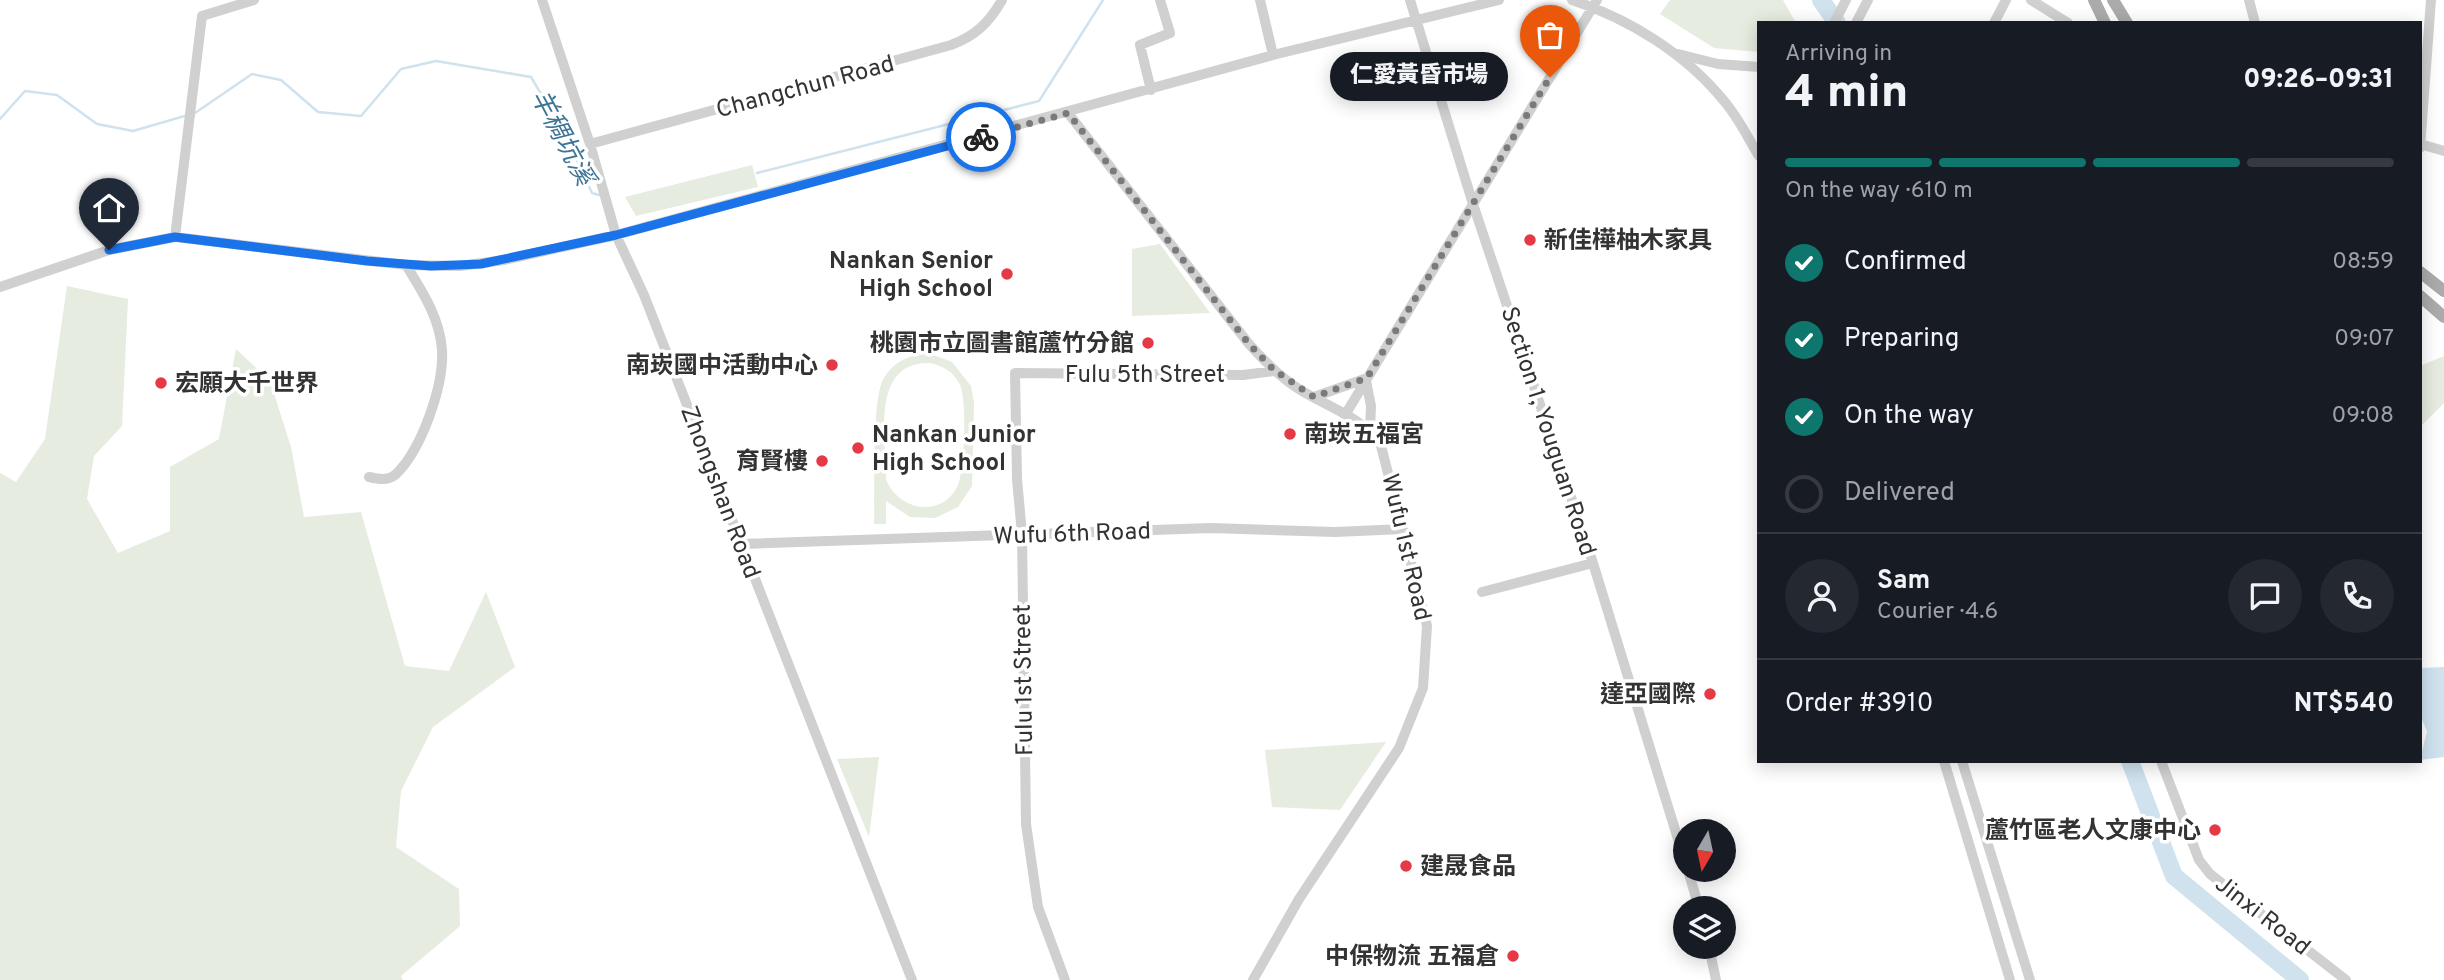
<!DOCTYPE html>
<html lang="en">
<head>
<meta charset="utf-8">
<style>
	body { margin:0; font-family:Overpass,"Noto Sans TC",sans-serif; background:#242831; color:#f1f3f6; height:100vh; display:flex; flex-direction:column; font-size:26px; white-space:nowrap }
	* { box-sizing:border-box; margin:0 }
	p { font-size:23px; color:#9ea1a6 }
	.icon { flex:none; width:38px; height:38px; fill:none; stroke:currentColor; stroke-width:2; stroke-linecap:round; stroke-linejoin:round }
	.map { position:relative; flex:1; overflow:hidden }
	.sheet { position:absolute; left:1757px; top:21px; width:665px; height:742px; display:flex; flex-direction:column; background:#171b24; border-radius:0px; box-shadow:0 4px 18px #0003 }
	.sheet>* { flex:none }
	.needle { width:46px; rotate:189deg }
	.fabs { position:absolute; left:1673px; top:819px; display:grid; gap:14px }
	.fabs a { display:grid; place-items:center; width:63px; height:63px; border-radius:50%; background:#171b24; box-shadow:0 4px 18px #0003; font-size:35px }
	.pin { position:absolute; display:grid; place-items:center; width:60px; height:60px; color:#fff; margin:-72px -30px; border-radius:50% 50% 50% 0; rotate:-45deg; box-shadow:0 0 7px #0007 }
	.pin .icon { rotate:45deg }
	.courier { position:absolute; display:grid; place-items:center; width:70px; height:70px; margin:-35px; border:5px solid #1a73e8; border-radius:50%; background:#fff; color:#222; box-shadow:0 2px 9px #0007 }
	.bubble { position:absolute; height:49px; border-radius:24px; background:#171b24; box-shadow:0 4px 18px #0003; font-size:23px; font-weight:800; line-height:49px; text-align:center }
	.head em { font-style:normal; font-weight:800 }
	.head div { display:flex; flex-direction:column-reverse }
	.head { display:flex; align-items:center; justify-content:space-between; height:119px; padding:0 28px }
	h1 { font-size:46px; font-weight:800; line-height:52px }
	.bar { display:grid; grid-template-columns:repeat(4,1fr); gap:10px 7px; align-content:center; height:84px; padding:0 28px }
	.bar i { height:9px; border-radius:5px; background:#363941 }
	.bar .current { background:#0f766e }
	.bar p { grid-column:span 4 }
	.line { display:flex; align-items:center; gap:18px; padding:0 28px; border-top:2px solid #363941 }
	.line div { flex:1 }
	.round { display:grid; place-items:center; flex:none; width:74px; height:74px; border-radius:37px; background:#242831 }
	ol { padding:0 28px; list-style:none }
	li { display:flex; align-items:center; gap:21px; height:77px }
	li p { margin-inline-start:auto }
	li .icon { padding:7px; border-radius:50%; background:#0f766e; color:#fff; stroke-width:4 }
	li:last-child { color:#9ea1a6 }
	li i { width:38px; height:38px; border:4px solid #363941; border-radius:50% }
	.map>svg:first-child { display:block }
</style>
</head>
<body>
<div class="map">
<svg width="2444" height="980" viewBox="0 0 2444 980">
	<rect width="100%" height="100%" fill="#fff"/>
	<path fill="#e6ecdf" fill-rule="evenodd" d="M 1670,0 L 1783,0 L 1796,23 L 1759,23 L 1759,52 L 1714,48 L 1660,14 Z
		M 752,165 L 758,187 L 636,216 L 625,197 Z
		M 1160,244 L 1210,313 L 1132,316 L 1132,249 Z
		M 67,286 L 128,299 L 122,426 L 94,456 L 87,499 L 118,553 L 170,531 L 170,467 L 219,439 L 236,349 L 270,381 L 291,447 L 304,517 L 361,512 L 405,666 L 449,671 L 486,592 L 515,667 L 433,727 L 401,791 L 396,847 L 459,889 L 460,926 L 401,976 L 403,980 L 0,980 L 0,473 L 16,482 L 45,439 Z
		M 931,354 L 952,362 L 971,386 L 974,403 L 972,486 L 958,507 L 935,518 L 910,517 L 886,501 L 886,524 L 874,524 C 875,495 872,404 882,382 C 891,362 911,353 931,354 ZM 930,363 C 943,366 954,372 960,385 C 967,399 965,473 957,487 C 941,519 897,510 886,479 C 886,439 870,361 930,363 Z
		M 2444,356 L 2444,403 L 2420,427 L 2420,366 Z
		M 1386,742 L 1340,810 L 1272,807 L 1265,750 Z
		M 879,757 L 869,837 L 837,759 Z"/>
	<path fill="#cfe2ee" d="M 2444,667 L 2444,757 L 2420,760 L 2427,731 L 2420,715 L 2420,668 Z"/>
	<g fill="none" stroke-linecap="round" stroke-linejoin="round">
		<path stroke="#cfe2ee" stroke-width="2.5" d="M 195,113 L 252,74 L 281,80 L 318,112 L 361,116 L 401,69 L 436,61 L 531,77 L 563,131 L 592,193 L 603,196
			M 0,119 L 25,91 L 57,95 L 97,124 L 133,131 L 188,115
			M 757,173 L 1039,101 L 1103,0"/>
		<path stroke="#cfe2ee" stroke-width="18" d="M 1821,0 L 1837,23
			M 2130,761 L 2174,876 L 2300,980"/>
		<path stroke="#d0d0d0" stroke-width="10" d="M 542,0 L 590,144 L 616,235 L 644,295 L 912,980
			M 1260,0 L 1273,55
			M 1410,0 L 1473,204 L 1593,563 L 1685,862
			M 1572,0 C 1629,19 1685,53 1724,101 C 1738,117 1748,138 1759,156
			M 2031,0 L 2068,23
			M 2249,0 L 2255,23
			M 1834,23 L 1846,0
			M 1856,23 L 1868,0
			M 1994,23 L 2006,0
			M 1678,54 L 1718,64 L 1759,67
			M 1151,90 L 1140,45 L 1170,33 L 1160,0
			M 1068,113 L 1249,344 C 1265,362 1282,379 1302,391 C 1329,407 1361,418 1380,442 L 1427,626 L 1423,688 L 1399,748 L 1299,899 L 1253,980
			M 590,144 L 951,45 C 975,36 989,23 1002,0
			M 2420,144 L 2444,151
			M 2420,148 L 2431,0
			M 175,237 L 202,16 L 254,0
			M 0,287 L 109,250 L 175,237 L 406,265 L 460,266 L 504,260 L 616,235 L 1273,55 L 1499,0
			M 1366,381 L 1371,406 L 1370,430
			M 1314,397 L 1367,378
			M 1345,415 L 1597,0
			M 369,477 C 378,479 387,481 395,475 C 422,450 444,385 442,350 C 440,318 422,291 406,265
			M 741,544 L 1211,528 L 1335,532 L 1403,529
			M 1482,592 L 1593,563
			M 1944,761 L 2010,980
			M 1962,761 L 2030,980
			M 2161,761 L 2199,860 L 2210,874 L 2346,980
			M 1688,870 L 1699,908
			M 1709,947 L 1716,980
			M 1065,980 L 1038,907 L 1026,824 L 1022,534 L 1017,479 L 1015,373 L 1243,375 L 1274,371"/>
		<path stroke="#ababab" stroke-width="12" d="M 2094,0 L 2105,23
			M 2113,0 L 2127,23
			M 2420,272 L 2444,291
			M 2420,296 L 2444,317"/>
	</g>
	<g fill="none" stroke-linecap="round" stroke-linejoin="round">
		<path stroke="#7a7a7a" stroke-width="7" stroke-dasharray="0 12.6" d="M 981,137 L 1068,113 L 1249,344 L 1274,370 L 1314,397 L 1367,378 L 1550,77"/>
		<path stroke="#1a73e8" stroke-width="9" d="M 109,250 L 175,237 L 367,261 L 431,266 L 481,264 L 616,235 L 981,137"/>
	</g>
	<g fill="#e63946" stroke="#fff" stroke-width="2.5">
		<circle cx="1530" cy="240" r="7"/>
		<circle cx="1007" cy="274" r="7"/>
		<circle cx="1148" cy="343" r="7"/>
		<circle cx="832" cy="365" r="7"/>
		<circle cx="161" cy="383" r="7"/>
		<circle cx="1290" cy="434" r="7"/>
		<circle cx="858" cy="448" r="7"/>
		<circle cx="822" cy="461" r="7"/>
		<circle cx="1710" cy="694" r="7"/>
		<circle cx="2215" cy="830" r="7"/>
		<circle cx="1406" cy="866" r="7"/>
		<circle cx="1513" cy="956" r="7"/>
	</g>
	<g text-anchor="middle" stroke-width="7" stroke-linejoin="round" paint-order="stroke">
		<g font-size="24" fill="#333" stroke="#fff">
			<text transform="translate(805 86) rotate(-15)" y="8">Changchun Road</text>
			<text x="1145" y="382">Fulu 5th Street</text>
			<text transform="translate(1549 431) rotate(72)" y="8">Section 1, Youguan Road</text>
			<text transform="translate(721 492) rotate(69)" y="8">Zhongshan Road</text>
			<text transform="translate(1072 533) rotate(-2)" y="8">Wufu 6th Road</text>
			<text transform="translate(1407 547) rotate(77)" y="8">Wufu 1st Road</text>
			<text transform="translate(1023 680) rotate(-91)" y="8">Fulu 1st Street</text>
			<text transform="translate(2263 915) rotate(38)" y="8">Jinxi Road</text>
		</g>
		<g font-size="24" font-weight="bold" fill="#333" stroke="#fff" text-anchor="end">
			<text x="1544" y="248" text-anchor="start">新佳樺柚木家具</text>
			<text x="993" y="268">Nankan Senior<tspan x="993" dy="28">High School</tspan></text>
			<text x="1134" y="351">桃園市立圖書館蘆竹分館</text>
			<text x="818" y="373">南崁國中活動中心</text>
			<text x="175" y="391" text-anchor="start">宏願大千世界</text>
			<text x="872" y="442" text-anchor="start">Nankan Junior<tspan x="872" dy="28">High School</tspan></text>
			<text x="1304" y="442" text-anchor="start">南崁五福宮</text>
			<text x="808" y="469">育賢樓</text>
			<text x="1696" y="702">達亞國際</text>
			<text x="2201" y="838">蘆竹區老人文康中心</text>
			<text x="1420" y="874" text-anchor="start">建晟食品</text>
			<text x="1499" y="964">中保物流 五福倉</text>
		</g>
		<g font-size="26" font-style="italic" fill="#3f7597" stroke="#fff">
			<text transform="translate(563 137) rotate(62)" y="9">羊稠坑溪</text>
		</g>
	</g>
</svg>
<div class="fabs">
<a><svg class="needle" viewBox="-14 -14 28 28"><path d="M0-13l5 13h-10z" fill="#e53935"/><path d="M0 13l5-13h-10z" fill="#9ea1a6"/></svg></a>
<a><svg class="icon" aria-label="layers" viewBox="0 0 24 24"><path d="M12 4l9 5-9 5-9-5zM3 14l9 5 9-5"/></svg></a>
</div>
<div class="pin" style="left:1550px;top:77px;background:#ea580c"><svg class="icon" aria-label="bag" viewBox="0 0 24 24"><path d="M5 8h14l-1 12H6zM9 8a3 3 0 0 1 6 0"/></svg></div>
<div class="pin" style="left:109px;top:250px;background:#1f2937"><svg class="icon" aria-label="home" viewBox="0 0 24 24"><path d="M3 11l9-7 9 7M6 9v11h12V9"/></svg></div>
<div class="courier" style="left:981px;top:137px"><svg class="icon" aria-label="bike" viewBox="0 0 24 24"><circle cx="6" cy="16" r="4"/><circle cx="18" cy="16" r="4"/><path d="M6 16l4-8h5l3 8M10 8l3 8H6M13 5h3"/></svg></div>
<div class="bubble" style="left:1330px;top:52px;width:178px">仁愛黃昏市場</div>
<section class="sheet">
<div class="head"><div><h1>4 min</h1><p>Arriving in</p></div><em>09:26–09:31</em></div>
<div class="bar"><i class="current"></i><i class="current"></i><i class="current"></i><i></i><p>On the way · 610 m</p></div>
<ol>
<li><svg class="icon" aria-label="check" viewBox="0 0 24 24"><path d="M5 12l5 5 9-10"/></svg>Confirmed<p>08:59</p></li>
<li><svg class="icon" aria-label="check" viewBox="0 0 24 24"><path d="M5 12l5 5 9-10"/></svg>Preparing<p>09:07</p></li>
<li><svg class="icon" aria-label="check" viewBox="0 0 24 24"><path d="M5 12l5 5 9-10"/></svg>On the way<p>09:08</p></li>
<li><i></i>Delivered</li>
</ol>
<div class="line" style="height:126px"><a class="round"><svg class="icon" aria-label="person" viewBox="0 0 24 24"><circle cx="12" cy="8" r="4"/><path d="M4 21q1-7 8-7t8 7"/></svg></a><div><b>Sam</b><p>Courier · 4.6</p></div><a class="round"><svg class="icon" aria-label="chat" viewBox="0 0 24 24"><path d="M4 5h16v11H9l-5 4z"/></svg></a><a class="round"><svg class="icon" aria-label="phone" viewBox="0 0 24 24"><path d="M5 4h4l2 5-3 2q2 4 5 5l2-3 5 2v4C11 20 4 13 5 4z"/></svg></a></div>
<div class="line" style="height:91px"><div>Order #3910</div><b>NT$540</b></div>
</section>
</div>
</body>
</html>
